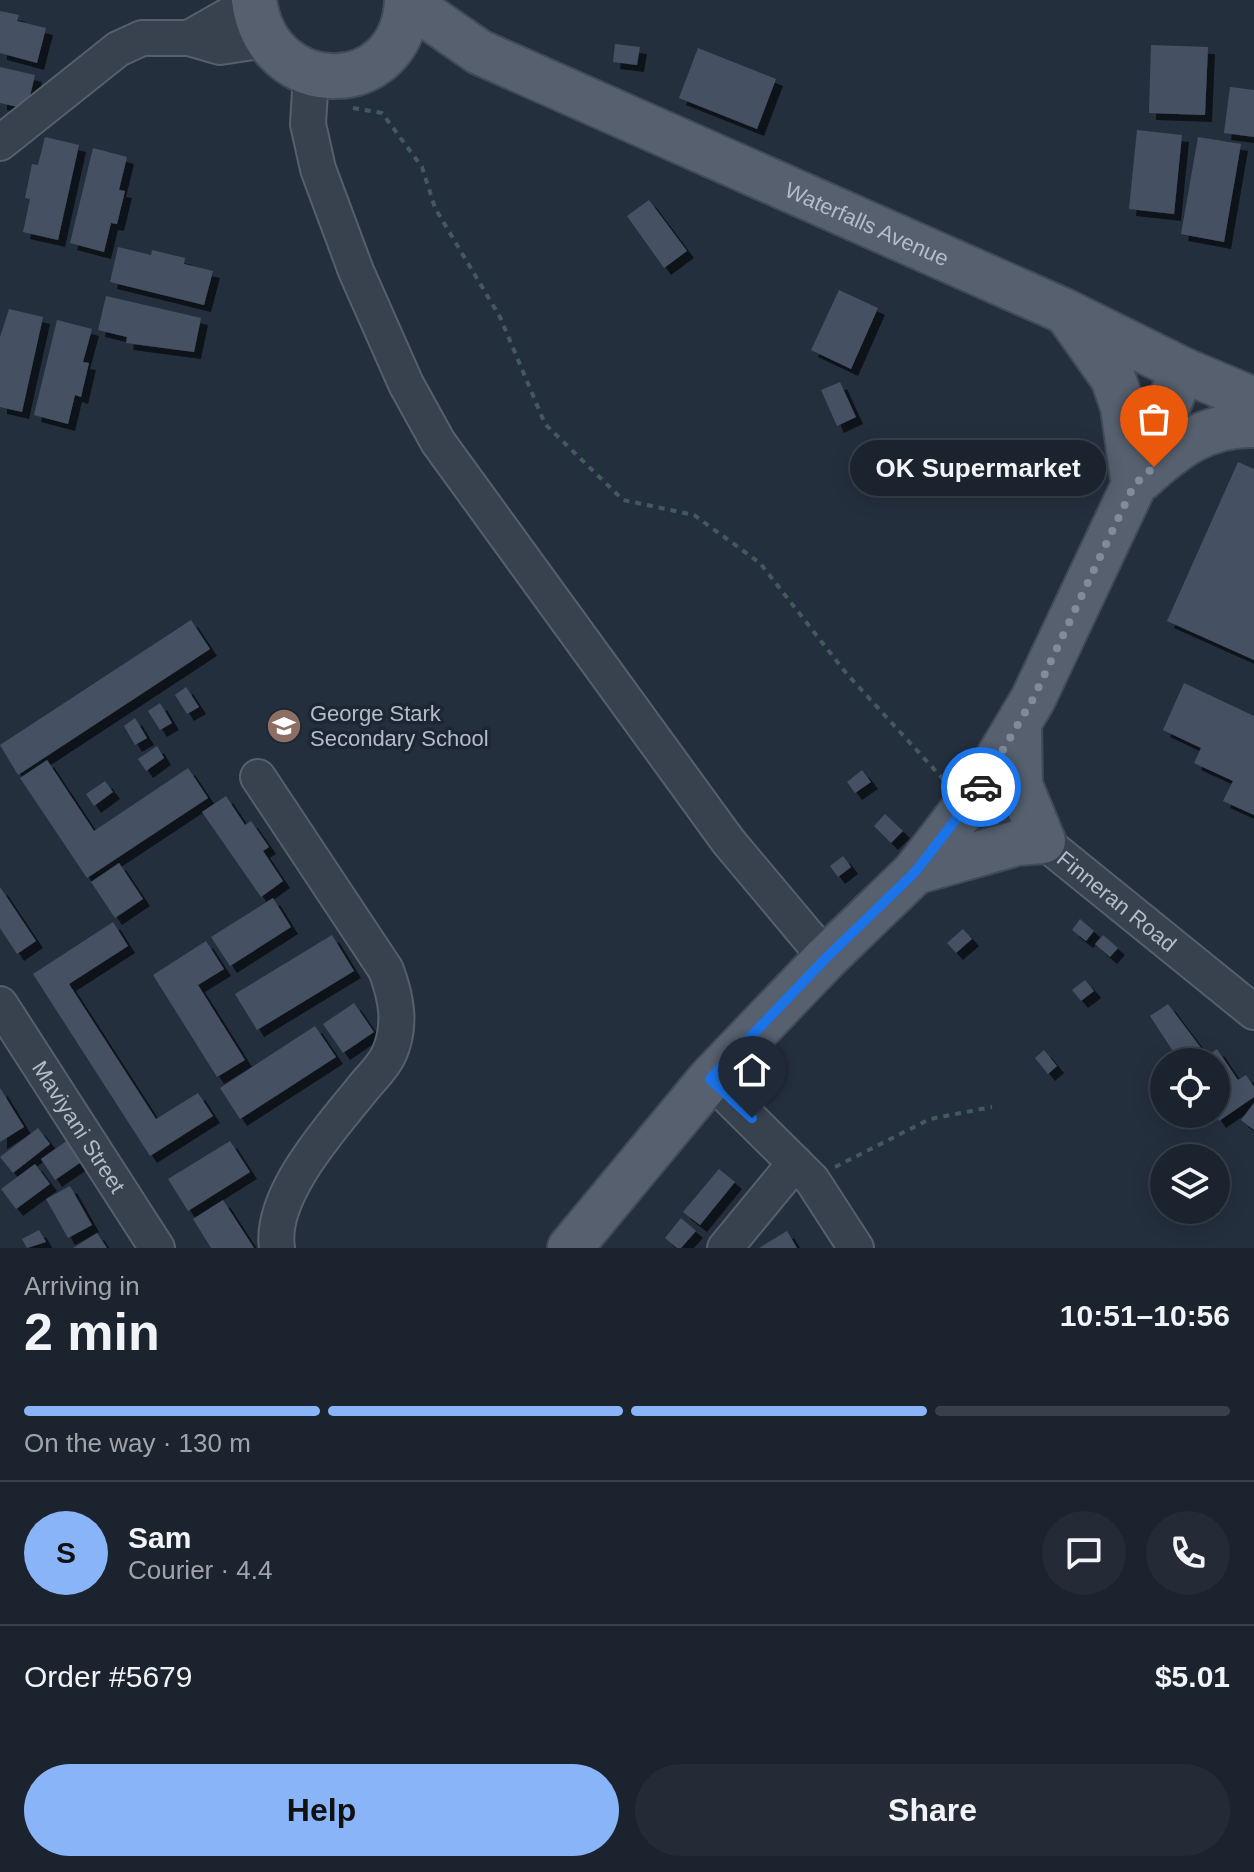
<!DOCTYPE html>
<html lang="en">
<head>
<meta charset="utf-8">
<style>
	body { margin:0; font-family:Arial,sans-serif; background:#242b36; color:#f1f3f6; height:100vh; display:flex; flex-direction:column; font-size:30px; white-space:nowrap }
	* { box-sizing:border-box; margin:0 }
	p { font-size:26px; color:#a0a4aa }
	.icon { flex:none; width:44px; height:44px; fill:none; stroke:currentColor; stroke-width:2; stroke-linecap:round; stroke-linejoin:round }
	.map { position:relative; height:1248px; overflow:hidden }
	.sheet { display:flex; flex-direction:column; background:#1b232e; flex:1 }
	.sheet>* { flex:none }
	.tools { position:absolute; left:1150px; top:1048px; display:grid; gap:16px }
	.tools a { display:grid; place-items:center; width:80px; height:80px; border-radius:50%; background:#1b232e; box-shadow:0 4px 20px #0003,0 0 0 2px #39404a; font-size:40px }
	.pin { position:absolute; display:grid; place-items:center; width:68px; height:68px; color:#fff; margin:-82px -34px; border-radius:50% 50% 50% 0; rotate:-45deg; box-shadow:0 0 8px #0007 }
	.pin .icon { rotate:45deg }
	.courier { position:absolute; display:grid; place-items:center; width:80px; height:80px; margin:-40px; border:6px solid #1a73e8; border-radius:50%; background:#fff; color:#222; box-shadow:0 2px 10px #0007 }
	.bubble { position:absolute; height:56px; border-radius:28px; background:#1b232e; box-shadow:0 4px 20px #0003,0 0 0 2px #39404a; font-size:26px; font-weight:800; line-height:56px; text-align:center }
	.head em { font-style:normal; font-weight:800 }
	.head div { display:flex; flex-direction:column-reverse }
	.head { display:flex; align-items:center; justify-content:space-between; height:136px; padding:0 24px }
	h1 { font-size:52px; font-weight:800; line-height:60px }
	.bar { display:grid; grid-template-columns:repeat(4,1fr); gap:12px 8px; align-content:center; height:96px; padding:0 24px }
	.bar i { height:10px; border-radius:6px; background:#39404a }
	.bar .on { background:#8ab4f8 }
	.bar p { grid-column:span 4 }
	.line { display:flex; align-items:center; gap:20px; padding:0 24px; border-top:2px solid #39404a }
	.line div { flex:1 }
	.round { display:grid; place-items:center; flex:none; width:84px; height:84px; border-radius:42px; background:#242b36 }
	.cta { display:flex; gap:16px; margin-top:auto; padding:16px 24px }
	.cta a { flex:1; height:92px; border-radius:48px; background:#8ab4f8; color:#111; font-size:32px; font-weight:800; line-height:92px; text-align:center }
	.cta a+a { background:#242b36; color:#f1f3f6 }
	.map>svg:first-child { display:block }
</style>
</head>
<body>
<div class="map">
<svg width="1254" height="1248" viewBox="0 0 1254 1248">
	<defs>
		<filter id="shadow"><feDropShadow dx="7" dy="7" stdDeviation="0" flood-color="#0009"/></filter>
	</defs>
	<rect width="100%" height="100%" fill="#242f3e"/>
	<path fill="#455162" filter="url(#shadow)" d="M 0,11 L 19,15 L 17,21 L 46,28 L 37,63 L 0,53 Z
		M 615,44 L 640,47 L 637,65 L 613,62 Z
		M 1151,45 L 1208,47 L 1205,115 L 1149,113 Z
		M 698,48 L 776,79 L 757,129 L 679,98 Z
		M 0,67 L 35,75 L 27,109 L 0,103 Z
		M 1230,87 L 1254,90 L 1254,137 L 1224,133 Z
		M 1137,130 L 1182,135 L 1174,214 L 1129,209 Z
		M 45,137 L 79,145 L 58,240 L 23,232 L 30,199 L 25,198 L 32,164 L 38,165 Z
		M 1198,137 L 1241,144 L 1224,242 L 1181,234 Z
		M 93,148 L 127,157 L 119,190 L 125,191 L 117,224 L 111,223 L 104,252 L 70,243 Z
		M 649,200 L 687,251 L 664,268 L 627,216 Z
		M 118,247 L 151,255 L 152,250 L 185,258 L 184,264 L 213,271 L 204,305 L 110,282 Z
		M 839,290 L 878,308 L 851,369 L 811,350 Z
		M 106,296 L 201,318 L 194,352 L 126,343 L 127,337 L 98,330 Z
		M 9,309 L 43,317 L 22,412 L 0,407 L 0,337 Z
		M 57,320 L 92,329 L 83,362 L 89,363 L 81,397 L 75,395 L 68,424 L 34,415 Z
		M 840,382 L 856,417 L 837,426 L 821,390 Z
		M 1238,462 L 1254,469 L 1254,660 L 1167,621 Z
		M 191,620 L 210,649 L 18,775 L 0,745 Z
		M 1184,683 L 1254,716 L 1254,815 L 1223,801 L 1233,781 L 1194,763 L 1201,748 L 1163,730 Z
		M 186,687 L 199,707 L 187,714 L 175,695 Z
		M 160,703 L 172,723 L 160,730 L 148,711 Z
		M 135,718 L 147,738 L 135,745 L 124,726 Z
		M 157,746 L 164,758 L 146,771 L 138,759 Z
		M 47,760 L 94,831 L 188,768 L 208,798 L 87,878 L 20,778 Z
		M 862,770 L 871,782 L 855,793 L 847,782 Z
		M 105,781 L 113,792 L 94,806 L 86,794 Z
		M 226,796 L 245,825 L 251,821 L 269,847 L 263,851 L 283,881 L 261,897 L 202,812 Z
		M 885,814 L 903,831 L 891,843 L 874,826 Z
		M 843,856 L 851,867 L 838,877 L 830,866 Z
		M 119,863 L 143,899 L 115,918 L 91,882 Z
		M 0,887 L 36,941 L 17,954 L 0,928 Z
		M 273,898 L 291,927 L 230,966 L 211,937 Z
		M 1080,919 L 1094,931 L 1086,941 L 1072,930 Z
		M 113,922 L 128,946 L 69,984 L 156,1119 L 198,1093 L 213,1116 L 150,1156 L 33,974 Z
		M 963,929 L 972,939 L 956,953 L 947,943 Z
		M 332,935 L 354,971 L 257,1030 L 235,994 Z
		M 1103,935 L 1118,948 L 1110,957 L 1095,944 Z
		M 206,941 L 224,969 L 198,985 L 245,1060 L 217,1077 L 153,975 Z
		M 1085,980 L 1094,991 L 1081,1001 L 1072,990 Z
		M 354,1003 L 374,1032 L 343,1053 L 323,1024 Z
		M 1168,1004 L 1207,1056 L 1217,1049 L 1238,1080 L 1246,1075 L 1254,1087 L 1254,1097 L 1219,1121 L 1214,1114 L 1216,1062 L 1180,1062 L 1150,1016 Z
		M 315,1026 L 336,1057 L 240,1119 L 220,1088 Z
		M 1044,1050 L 1057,1066 L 1048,1074 L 1035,1058 Z
		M 0,1088 L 24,1127 L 0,1142 Z
		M 1254,1103 L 1254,1130 L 1241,1120 Z
		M 38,1128 L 50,1144 L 13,1173 L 0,1157 Z
		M 72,1137 L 87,1158 L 55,1180 L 41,1159 Z
		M 230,1141 L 250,1172 L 188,1211 L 168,1179 Z
		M 35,1164 L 50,1184 L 16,1209 L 1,1189 Z
		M 719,1169 L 735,1182 L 700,1225 L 683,1212 Z
		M 70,1186 L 92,1225 L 68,1238 L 46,1199 Z
		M 223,1200 L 254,1248 L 211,1248 L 193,1219 Z
		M 681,1218 L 696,1231 L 681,1248 L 677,1248 L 665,1238 Z
		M 39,1230 L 46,1242 L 27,1248 L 22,1239 Z
		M 787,1231 L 797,1248 L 759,1248 Z
		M 97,1233 L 107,1248 L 73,1248 Z"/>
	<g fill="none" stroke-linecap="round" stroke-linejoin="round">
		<g stroke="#565f6c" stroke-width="38">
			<g id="minor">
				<path d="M 189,38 L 254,1"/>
				<path d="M 311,74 L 308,124 L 318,169 L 356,271 L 406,384 L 438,442 L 728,841 L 826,958"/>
				<path d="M 0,143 L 118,49 L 142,38 L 189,38 L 220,47 L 267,40"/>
				<path d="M 258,777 L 386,970 C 396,997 402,1025 389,1054 C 384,1066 371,1078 363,1088 C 332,1127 269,1195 277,1248"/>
				<path id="s1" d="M 982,785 L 1043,841 L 1254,1012"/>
				<path id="s2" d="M 0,1004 L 157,1248"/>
				<path d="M 710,1079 L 812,1180 L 856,1248"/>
				<path d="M 725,1248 L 795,1163"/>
			</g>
		</g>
		<g stroke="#414a57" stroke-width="48">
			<g id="major">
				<path d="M 254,0 C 267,102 404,101 407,0"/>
				<path id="s3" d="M 407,2 L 479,52 L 1064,311 L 1183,370 L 1254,400"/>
				<path d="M 1069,316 L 1113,378 L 1123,407 L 1134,485"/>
				<path d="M 1141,479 C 1175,448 1205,424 1254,425"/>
				<path d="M 915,872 L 1017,843 L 1043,841 L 1020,785 L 1019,726"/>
				<path d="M 570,1248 L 710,1079 L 826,958 L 915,872 L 982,785 L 1033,699 L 1134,485 L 1183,370"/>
			</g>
		</g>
		<path stroke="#44595c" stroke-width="4" stroke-dasharray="6 6" stroke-linecap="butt" d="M 353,108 L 382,113 L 422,167 L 435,208 L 500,317 L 545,424 L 623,500 L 694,515 L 760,563 L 846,673 L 944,780
			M 835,1167 L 930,1119 L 992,1107"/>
		<use href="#minor" stroke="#38414e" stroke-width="34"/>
		<use href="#major" stroke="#56606e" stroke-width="44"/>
	</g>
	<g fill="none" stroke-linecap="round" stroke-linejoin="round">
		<path stroke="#828b98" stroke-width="8" stroke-dasharray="0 14.4" d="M 981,787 L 1033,699 L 1134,485 L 1154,467"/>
		<path stroke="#1a73e8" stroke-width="10" d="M 752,1118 L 710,1079 L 826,958 L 915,872 L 981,787"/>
	</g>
	<defs>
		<g id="school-disc" transform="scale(1.8)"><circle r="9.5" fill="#8d6e63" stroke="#1d2633"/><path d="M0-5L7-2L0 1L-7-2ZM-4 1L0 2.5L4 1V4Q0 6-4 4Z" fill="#fff"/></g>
	</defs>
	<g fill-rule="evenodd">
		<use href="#school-disc" x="284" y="726"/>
	</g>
	<g text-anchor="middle" stroke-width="7" stroke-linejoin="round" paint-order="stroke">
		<g font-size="22" fill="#b4bcc9" stroke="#1d2633">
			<text dy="8" stroke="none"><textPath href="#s3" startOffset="512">Waterfalls Avenue</textPath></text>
			<text dy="8" stroke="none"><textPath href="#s1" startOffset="178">Finneran Road</textPath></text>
			<text dy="8" stroke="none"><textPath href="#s2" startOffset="146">Maviyani Street</textPath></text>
		</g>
		<g font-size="22" fill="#b4bcc9" stroke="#1d2633" text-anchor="start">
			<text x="310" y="721">George Stark<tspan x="310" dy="25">Secondary School</tspan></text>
		</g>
	</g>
</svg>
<div class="tools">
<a><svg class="icon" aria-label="locate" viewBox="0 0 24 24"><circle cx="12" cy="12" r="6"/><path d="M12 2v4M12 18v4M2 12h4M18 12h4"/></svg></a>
<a><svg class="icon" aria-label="layers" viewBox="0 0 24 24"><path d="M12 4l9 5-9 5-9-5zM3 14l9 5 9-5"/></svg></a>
</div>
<div class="pin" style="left:1154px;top:467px;background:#ea580c"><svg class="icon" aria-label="bag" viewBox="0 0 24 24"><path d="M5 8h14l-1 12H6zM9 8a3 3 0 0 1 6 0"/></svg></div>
<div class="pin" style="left:752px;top:1118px;background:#1f2937"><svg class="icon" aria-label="home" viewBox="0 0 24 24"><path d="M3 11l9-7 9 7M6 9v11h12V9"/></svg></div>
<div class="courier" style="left:981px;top:787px"><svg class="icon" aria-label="car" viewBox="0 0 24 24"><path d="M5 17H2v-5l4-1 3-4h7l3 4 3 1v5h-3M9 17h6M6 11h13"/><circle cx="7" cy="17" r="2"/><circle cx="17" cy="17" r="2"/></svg></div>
<div class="bubble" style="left:850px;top:440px;width:256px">OK Supermarket</div>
</div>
<section class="sheet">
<div class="head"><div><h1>2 min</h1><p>Arriving in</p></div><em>10:51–10:56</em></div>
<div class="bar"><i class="on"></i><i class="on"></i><i class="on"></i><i></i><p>On the way · 130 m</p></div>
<div class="line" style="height:144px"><b class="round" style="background:#8ab4f8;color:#111">S</b><div><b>Sam</b><p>Courier · 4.4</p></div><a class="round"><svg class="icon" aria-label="chat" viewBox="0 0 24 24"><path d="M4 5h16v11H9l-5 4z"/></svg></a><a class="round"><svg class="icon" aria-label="phone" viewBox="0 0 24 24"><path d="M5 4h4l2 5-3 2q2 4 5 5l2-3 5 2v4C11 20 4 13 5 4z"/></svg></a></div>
<div class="line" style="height:104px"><div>Order #5679</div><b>$5.01</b></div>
<div class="cta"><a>Help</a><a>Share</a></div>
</section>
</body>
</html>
